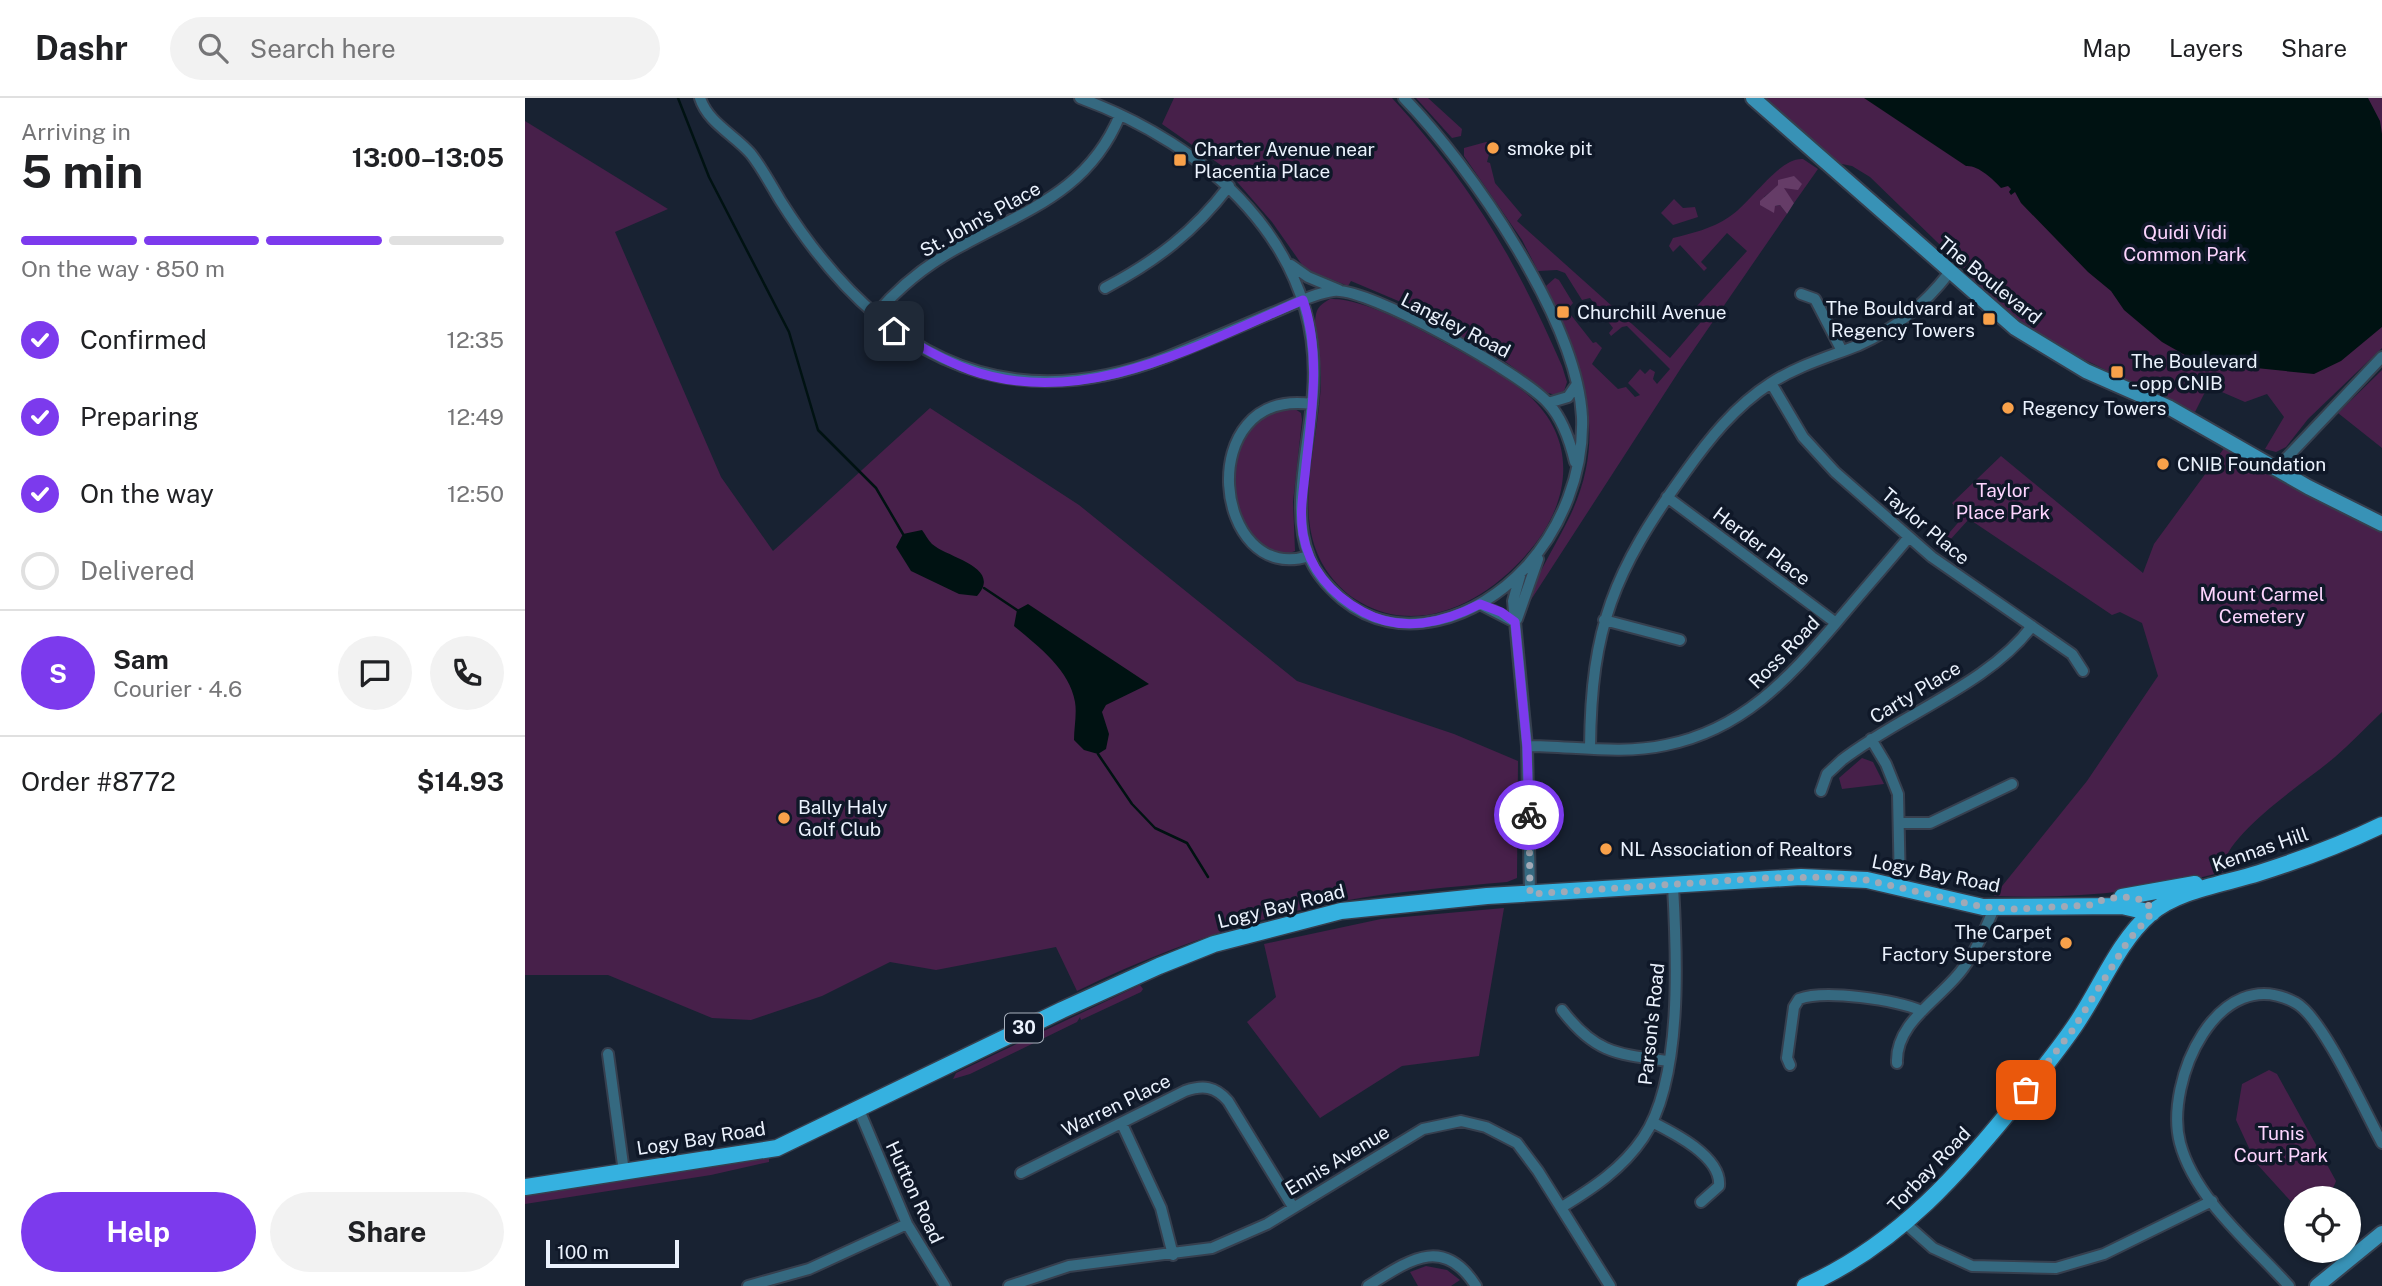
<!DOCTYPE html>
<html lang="en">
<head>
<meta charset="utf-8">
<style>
	body { margin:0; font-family:"Public Sans",sans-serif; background:#f2f2f2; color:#202124; height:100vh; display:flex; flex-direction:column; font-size:26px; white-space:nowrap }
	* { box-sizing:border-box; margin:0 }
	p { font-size:23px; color:#757577 }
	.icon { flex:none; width:38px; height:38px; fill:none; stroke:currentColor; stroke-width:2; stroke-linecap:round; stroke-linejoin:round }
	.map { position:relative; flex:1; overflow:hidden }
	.details { display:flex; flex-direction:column; background:#fff; width:525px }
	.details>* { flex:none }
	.fabs { position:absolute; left:1759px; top:1088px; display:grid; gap:14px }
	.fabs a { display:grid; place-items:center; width:77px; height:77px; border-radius:50%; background:#fff; box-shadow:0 2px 5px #0004; font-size:35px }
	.scale { position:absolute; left:21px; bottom:18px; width:133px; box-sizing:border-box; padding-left:7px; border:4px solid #ebf2fd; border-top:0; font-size:19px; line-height:24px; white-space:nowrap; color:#ebf2fd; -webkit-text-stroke:5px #0f1828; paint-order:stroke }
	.pin { position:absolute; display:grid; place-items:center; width:60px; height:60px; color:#fff; margin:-30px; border-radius:14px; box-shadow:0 4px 10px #0006 }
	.courier { position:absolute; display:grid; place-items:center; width:70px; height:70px; margin:-35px; border:5px solid #7c3aed; border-radius:50%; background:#fff; color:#222; box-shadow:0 2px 9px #0007 }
	.overview em { font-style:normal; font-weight:700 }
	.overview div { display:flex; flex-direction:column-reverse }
	.overview { display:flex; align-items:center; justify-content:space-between; height:119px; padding:0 21px }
	h1 { font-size:46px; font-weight:700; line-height:52px }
	.bar { display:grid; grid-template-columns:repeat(4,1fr); gap:10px 7px; align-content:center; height:84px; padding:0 21px }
	.bar i { height:9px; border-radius:5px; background:#e0e0e0 }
	.bar .active { background:#7c3aed }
	.bar p { grid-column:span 4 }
	.line { display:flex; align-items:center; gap:18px; padding:0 21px; border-top:2px solid #e0e0e0 }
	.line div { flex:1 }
	.round { display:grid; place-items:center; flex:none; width:74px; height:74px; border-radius:37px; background:#f2f2f2 }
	ol { padding:0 21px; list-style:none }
	li { display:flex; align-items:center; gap:21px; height:77px }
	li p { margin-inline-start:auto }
	li .icon { padding:7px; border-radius:50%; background:#7c3aed; color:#fff; stroke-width:4 }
	li:last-child { color:#757577 }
	li i { width:38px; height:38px; border:4px solid #e0e0e0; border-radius:50% }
	.action { display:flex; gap:14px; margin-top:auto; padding:14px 21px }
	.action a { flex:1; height:80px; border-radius:42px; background:#7c3aed; color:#fff; font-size:28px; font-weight:700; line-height:80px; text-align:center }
	.action a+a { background:#f2f2f2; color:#202124 }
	header { display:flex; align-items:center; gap:42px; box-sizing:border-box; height:98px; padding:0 35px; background:#fff; border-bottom:2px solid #e0e0e0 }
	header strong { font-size:33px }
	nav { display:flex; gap:38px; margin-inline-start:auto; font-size:24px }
	.search { width:490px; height:63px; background:#f2f2f2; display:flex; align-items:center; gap:18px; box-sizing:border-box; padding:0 24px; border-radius:38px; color:#757577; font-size:26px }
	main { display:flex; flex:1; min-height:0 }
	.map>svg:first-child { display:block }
</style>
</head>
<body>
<header>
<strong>Dashr</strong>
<div class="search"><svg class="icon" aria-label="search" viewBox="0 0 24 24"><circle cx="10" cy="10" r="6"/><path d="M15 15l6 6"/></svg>Search here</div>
<nav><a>Map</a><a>Layers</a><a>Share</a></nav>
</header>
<main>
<section class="details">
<div class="overview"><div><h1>5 min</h1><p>Arriving in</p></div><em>13:00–13:05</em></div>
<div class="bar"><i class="active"></i><i class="active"></i><i class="active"></i><i></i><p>On the way · 850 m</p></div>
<ol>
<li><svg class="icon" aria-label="check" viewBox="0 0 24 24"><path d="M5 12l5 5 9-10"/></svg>Confirmed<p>12:35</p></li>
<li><svg class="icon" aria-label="check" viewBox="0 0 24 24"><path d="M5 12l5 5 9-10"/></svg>Preparing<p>12:49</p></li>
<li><svg class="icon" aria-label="check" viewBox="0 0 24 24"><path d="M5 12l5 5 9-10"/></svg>On the way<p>12:50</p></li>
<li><i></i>Delivered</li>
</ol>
<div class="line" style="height:126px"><b class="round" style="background:#7c3aed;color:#fff">S</b><div><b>Sam</b><p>Courier · 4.6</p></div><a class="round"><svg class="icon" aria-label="chat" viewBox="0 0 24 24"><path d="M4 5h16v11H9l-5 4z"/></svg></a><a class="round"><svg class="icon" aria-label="phone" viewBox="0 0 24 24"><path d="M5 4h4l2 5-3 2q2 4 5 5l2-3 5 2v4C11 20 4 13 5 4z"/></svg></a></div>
<div class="line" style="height:91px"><div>Order #8772</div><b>$14.93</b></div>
<div class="action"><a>Help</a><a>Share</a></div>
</section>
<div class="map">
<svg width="1857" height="1188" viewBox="0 0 1857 1188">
	<rect width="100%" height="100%" fill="#182232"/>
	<path fill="#47204a" d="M 649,0 L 867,0 C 946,86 991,162 1037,268 L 1042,284 L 1039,293 L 1031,297 L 1023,295 L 978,262 L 889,215 L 890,210 L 826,183 L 823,188 L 780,171 L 747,124 L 700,70 L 637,26 Z
		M 891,0 L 903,0 L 937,31 L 936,38 L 927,40 Z
		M 1239,0 L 1857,0 L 1857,250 L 1783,321 L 1761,349 L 1751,354 L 1740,351 L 1759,319 L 1742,296 L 1720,304 L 1683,288 L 1670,314 L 1635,298 L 1622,287 L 1603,283 L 1540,252 L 1498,226 L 1444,184 L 1443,174 L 1345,79 L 1327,68 L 1312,65 Z
		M 0,23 L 143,111 L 90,134 L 196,379 L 248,453 L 405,310 L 554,407 L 772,583 L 929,636 L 993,663 L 992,780 L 982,784 C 927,789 872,793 818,803 C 726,820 636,852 552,893 L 531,849 L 411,872 L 365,864 L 297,898 L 226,922 L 187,920 L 83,877 L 0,877 Z
		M 961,44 L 967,45 L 962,64 L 965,65 L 970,85 L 997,117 L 992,123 L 1145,260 L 1182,217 L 1172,208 L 1222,153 L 1202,135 L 1176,164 L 1182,170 L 1179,173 L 1155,147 L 1148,154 L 1144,148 L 1148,140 C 1168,135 1186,131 1204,119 C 1226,105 1254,59 1278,61 L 1293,71 L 1269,105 L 1258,90 L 1277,86 L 1254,87 L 1239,99 L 1250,108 L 1255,107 L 1262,116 L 1156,270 L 1000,511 C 1010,479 1027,454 1042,424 C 1086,338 1058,268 1021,188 L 1030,180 L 1034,182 L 1048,205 L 1042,212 L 1068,245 L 1071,244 L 1077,250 L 1067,266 L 1093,291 L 1101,289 L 1110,299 L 1115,297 L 1103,285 L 1115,271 L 1120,276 L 1125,271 L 1130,274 L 1128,281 L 1132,286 L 1145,271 L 1102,228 L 1097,229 L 1086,238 L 1084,235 L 1088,230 L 1065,200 L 1057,202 L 1040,175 L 1032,172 L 1013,173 L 997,142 L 939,58 L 939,50 Z
		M 1149,101 L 1158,110 L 1170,109 L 1173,119 L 1148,127 L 1136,115 Z
		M 805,201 C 835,199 891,229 918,244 C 946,260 978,275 1003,297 C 1053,341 1046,403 1006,451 C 965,501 896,540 835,504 C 815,493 799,473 791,452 C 771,398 796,335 796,279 C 796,260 787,235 791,216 C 793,208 798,205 805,201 Z
		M 1857,272 L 1857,350 L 1813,315 Z
		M 770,311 L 776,315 L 777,322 L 768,404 L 770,453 L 759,457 C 751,454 740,452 734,447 C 703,426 701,353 726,328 C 738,315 755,313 770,311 Z
		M 1700,349 L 1857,433 L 1857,614 C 1841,629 1826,645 1810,659 C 1785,681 1694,739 1698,774 C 1624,794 1546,801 1469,798 L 1562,683 L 1633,578 L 1617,525 L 1595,514 L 1587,517 L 1444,421 L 1415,453 L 1411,450 L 1438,419 L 1427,405 L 1476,358 L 1618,475 L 1629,446 Z
		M 1337,660 L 1348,664 L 1359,686 L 1317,691 L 1314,680 Z
		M 979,810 L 954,958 L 877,968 L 795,1020 L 722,924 L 751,899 L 739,846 L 856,821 Z
		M 615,887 L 618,891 L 616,894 L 556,922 L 555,919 L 552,924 L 445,976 L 428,981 L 431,975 Z
		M 1744,972 L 1752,976 L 1811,1083 C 1805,1102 1788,1101 1771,1101 L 1771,1109 L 1731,1065 L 1711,1022 L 1717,986 Z
		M 244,1058 L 244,1064 L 186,1077 L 0,1106 L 0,1098 Z
		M 901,1168 L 922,1172 L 935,1182 L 926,1188 L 893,1188 L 885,1174 Z"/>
	<path fill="#653c67" d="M 1269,78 L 1277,86 L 1273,92 L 1259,90 L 1269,105 L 1262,116 L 1255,107 L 1250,108 L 1249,115 L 1235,107 L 1235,103 L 1253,87 L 1253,82 Z"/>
	<path fill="#001212" d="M 1339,0 L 1843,0 L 1855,23 L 1857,36 L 1857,229 L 1816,263 L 1789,276 L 1672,264 L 1637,244 L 1599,212 L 1586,193 L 1563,174 L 1496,105 L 1490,94 L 1486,97 L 1484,94 L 1486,91 L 1483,88 L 1476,90 C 1468,81 1453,67 1441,68 Z
		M 397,432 C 400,436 403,442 407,446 C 423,460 478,469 452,498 L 434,496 L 386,473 L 371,449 L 378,436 Z
		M 503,506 L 624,586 L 581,607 L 577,614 L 584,636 L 581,651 L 573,656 L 559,652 L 549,642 C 549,630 552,616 550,604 C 545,572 512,547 489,528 L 492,512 Z"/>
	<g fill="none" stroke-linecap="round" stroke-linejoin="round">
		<path stroke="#001212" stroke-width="2.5" d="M 153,0 L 184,79 L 264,234 L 293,332 L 351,390 L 378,436
			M 459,490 L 492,512
			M 573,656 L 607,706 L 630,730 L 662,745 L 683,779"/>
		<g stroke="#363f4e" stroke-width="14">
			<path id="street" d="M 175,0 C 183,25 210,37 226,56 C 237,70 246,87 255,102 C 347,248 469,326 642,259 C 677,245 712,230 747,215 C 767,207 787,196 808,193 C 842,188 999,277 1023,305 C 1038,321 1045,343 1050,364
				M 555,0 C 681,46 799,148 788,294 C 785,343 765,412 784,458 C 790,475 803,489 817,501 C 875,549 954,520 1000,470 C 1037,430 1059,374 1057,319 C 1052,222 946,69 879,0
				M 766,167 L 783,179 L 814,192
				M 580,190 C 631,163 669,134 704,88
				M 1276,196 L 1290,201 L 1317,253
				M 350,217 C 374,189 405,164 438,147 C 504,111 564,92 595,17
				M 1246,285 L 1278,339 L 1310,374 L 1407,459 L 1547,556 L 1558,573
				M 1023,305 L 1043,299 L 1052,286
				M 1752,370 L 1857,259
				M 1142,399 L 1311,525
				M 784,458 C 688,489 666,289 787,306
				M 995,478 L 988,503 L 1002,648 L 1005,796
				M 955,506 L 990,524
				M 992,521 L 1013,461
				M 1079,522 L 1155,542
				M 1346,641 L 1361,666 L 1373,696 L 1375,791
				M 1002,648 C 1048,648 1096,657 1141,647 C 1217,632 1263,581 1311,525 C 1335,496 1360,468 1384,439
				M 1065,650 C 1066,529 1089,473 1159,376 C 1184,341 1210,308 1246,285 C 1274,267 1304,259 1334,247 C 1370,231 1400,206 1424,175
				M 1296,693 L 1302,676 L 1317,662 C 1375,617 1464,586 1507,528
				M 1374,725 L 1405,725 L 1487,686
				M 1037,912 C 1070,955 1091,956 1143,963
				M 83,956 L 99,1074
				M 1372,965 C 1370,923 1418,900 1439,869 C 1452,851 1461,830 1469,810
				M 1265,967 L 1262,960 L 1269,909 L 1274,901 C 1300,891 1371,902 1397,913
				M 334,1012 L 382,1126 L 420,1188
				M 1127,1024 C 1149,1035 1197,1059 1194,1088 L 1176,1104
				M 597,1026 L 636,1110 L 648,1157
				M 496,1075 L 660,993 C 678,987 690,988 703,1003 L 768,1109
				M 1037,1109 C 1068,1090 1097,1071 1118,1040 C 1158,982 1152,857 1148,788
				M 1381,1126 L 1408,1150 L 1447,1168 L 1531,1170 L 1579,1156 L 1687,1103
				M 223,1188 L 284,1171 L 382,1126
				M 484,1188 L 544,1168 L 687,1150 L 742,1126 L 898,1031 L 936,1023 L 961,1029 L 992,1045 L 1013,1073 L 1085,1188
				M 843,1188 C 883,1163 918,1136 951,1188
				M 1764,1188 C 1726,1146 1670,1101 1655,1045 C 1639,984 1693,862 1771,905 C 1798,920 1840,1014 1857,1045"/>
		</g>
		<g stroke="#363f4e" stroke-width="18">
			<path id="secondary" d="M 1228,0 L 1490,230 L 1561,273 L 1645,310 L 1783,389 L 1857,426
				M 1792,1188 L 1857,1135"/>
		</g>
		<g stroke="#363f4e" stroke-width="19">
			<path id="primary" d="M 1597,799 L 1670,786
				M 0,1089 L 252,1050 L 537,912 L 634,868 L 689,846 L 816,813 L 962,798 L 1276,779 L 1342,782 L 1458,809 L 1597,808 L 1627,815
				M 1280,1188 C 1374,1146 1437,1073 1500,994 C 1517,971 1535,950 1551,926 C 1575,891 1593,844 1625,816 C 1652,792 1700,786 1734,775 C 1775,762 1818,746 1857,727"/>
		</g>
		<use href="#street" stroke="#356980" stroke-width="10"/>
		<use href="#secondary" stroke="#3892b6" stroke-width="14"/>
		<use href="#primary" stroke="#35b1e0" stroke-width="16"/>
	</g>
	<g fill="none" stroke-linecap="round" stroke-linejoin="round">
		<path stroke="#a1a9b6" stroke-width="7" stroke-dasharray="0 12.6" d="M 1004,717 L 1005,796 L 1241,780 L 1309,779 L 1342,782 L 1458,809 L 1491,811 L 1565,807 C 1582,799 1603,796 1622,804 L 1627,815 L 1603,843 L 1547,933 L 1501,992"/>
		<path stroke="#7c3aed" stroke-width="9" d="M 369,233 C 394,248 418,262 445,272 C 559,313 676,245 778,202 C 796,255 787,313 781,367 C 779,390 774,413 778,436 C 784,471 807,497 838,514 C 876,535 919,525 955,506 L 976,514 L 990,524 L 1002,649 L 1004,717"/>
	</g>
	<g fill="#f8a14a" stroke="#0f1828" stroke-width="2.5">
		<circle cx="968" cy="50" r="7"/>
		<rect x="648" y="55" width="14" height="14" rx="3.5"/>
		<rect x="1031" y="207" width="14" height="14" rx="3.5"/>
		<rect x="1457" y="214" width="14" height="14" rx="3.5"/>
		<rect x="1585" y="267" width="14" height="14" rx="3.5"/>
		<circle cx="1483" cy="310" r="7"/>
		<circle cx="1638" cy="366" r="7"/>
		<circle cx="259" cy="720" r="7"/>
		<circle cx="1081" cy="751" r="7"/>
		<circle cx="1541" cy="845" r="7"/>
	</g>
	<g text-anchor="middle" stroke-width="7" stroke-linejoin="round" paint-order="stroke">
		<rect fill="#0f1828" stroke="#a9b1bd" stroke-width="2" x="480" y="915.5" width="38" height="29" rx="5"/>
		<g font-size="18" font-weight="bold" fill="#ebf2fd">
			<text x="499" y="936">30</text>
		</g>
		<g font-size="19" fill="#ebf2fd" stroke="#0f1828" text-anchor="start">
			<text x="982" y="57">smoke pit</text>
			<text x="669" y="58">Charter Avenue near<tspan x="669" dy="22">Placentia Place</tspan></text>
			<text x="1450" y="217" text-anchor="end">The Bouldvard at<tspan x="1450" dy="22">Regency Towers</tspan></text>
			<text x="1052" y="221">Churchill Avenue</text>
			<text x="1606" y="270">The Boulevard<tspan x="1606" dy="22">- opp CNIB</tspan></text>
			<text x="1497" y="317">Regency Towers</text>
			<text x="1652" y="373">CNIB Foundation</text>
			<text x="273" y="716">Bally Haly<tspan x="273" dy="22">Golf Club</tspan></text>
			<text x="1095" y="758">NL Association of Realtors</text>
			<text x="1527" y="841" text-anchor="end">The Carpet<tspan x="1527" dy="22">Factory Superstore</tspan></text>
		</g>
		<g font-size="19" fill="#ebf2fd" stroke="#0f1828">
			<text transform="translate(455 121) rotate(-29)" y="7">St. John's Place</text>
			<text transform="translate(1465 182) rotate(39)" y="7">The Boulevard</text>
			<text transform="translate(931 227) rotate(27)" y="7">Langley Road</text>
			<text transform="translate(1401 428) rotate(40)" y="7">Taylor Place</text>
			<text transform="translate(1237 448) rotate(37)" y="7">Herder Place</text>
			<text transform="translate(1259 554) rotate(-46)" y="7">Ross Road</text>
			<text transform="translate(1390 594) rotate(-31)" y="7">Carty Place</text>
			<text transform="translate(1735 751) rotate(-19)" y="7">Kennas Hill</text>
			<text transform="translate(1411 775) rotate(11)" y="7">Logy Bay Road</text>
			<text transform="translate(756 808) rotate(-14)" y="7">Logy Bay Road</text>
			<text transform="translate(1126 926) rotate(-84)" y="7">Parson's Road</text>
			<text transform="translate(591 1007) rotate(-26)" y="7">Warren Place</text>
			<text transform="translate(176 1040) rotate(-9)" y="7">Logy Bay Road</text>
			<text transform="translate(812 1062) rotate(-31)" y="7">Ennis Avenue</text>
			<text transform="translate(1404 1071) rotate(-46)" y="7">Torbay Road</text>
			<text transform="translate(390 1094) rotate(65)" y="7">Hutton Road</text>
		</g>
		<g font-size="19" fill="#fdd5fe" stroke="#0f1828">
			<text x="1660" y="141">Quidi Vidi<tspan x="1660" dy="22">Common Park</tspan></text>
			<text x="1478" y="399">Taylor<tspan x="1478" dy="22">Place Park</tspan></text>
			<text x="1737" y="503">Mount Carmel<tspan x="1737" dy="22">Cemetery</tspan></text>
			<text x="1756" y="1042">Tunis<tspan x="1756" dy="22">Court Park</tspan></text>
		</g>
	</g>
</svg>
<div class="fabs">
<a><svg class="icon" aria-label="locate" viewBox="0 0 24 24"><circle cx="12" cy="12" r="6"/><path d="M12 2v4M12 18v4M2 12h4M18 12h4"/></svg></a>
</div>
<div class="scale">100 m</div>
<div class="pin" style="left:1501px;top:992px;background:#ea580c"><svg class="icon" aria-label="bag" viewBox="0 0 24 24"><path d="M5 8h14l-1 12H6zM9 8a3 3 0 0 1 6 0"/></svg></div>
<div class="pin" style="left:369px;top:233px;background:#1f2937"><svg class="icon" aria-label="home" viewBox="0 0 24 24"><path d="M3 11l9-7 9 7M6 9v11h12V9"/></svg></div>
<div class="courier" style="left:1004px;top:717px"><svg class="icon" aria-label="bike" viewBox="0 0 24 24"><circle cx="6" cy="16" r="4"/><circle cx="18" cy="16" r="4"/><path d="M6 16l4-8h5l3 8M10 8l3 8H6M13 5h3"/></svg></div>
</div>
</main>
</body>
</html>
